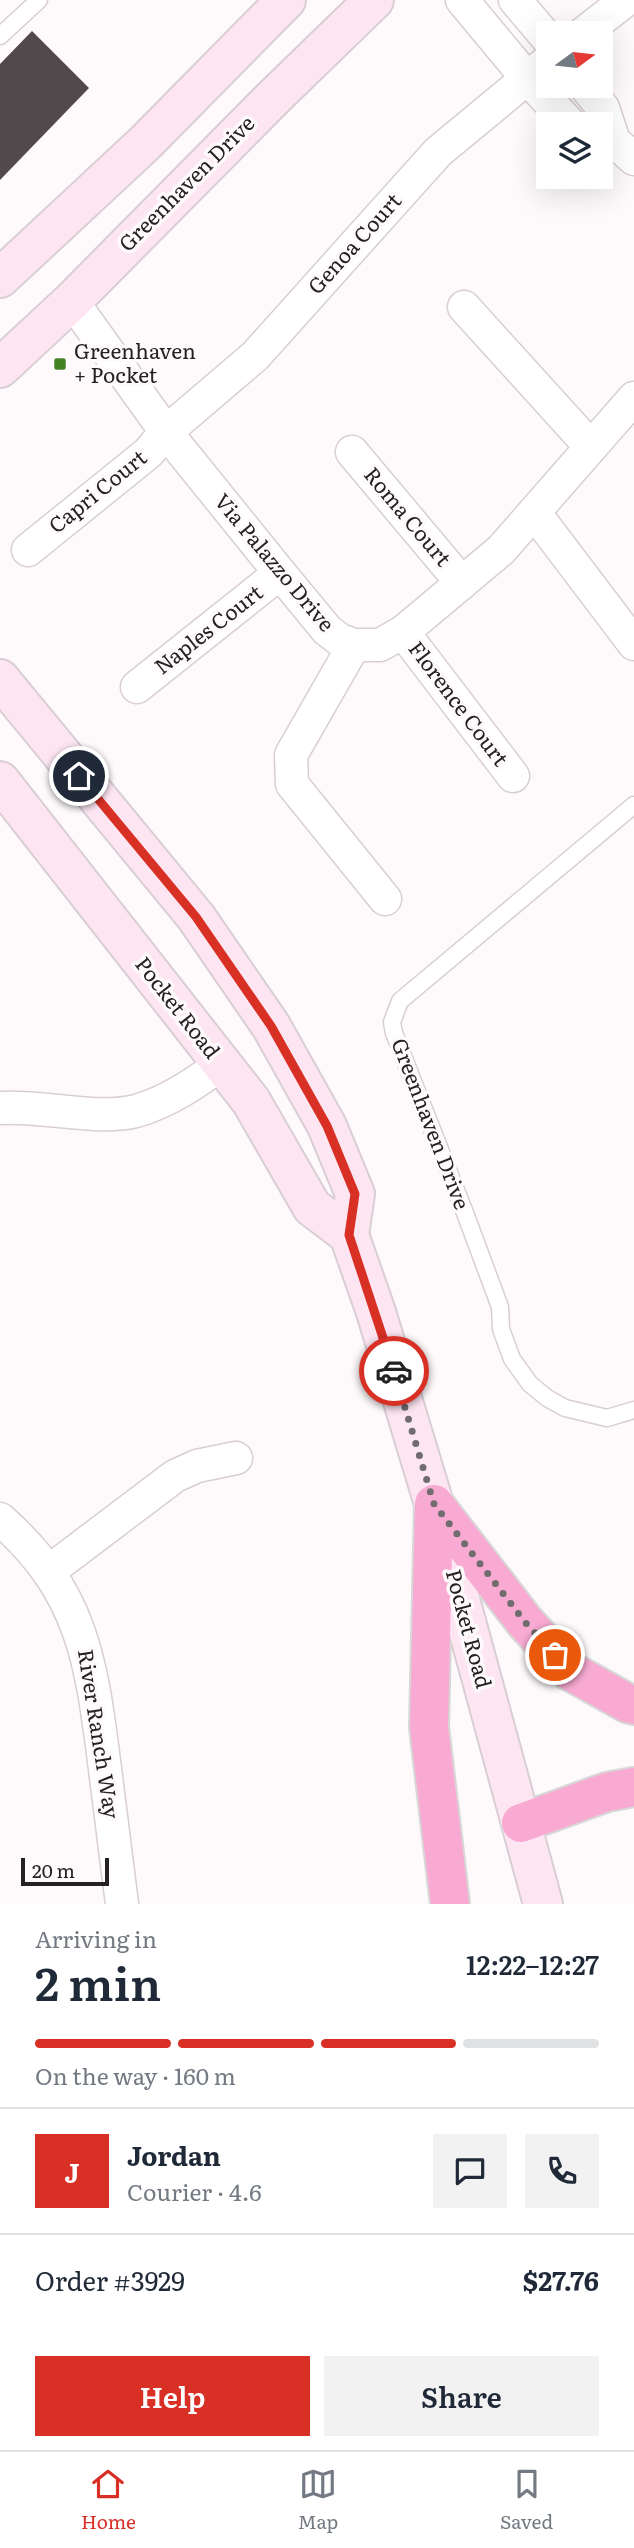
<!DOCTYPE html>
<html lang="en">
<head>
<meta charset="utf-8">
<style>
	body { margin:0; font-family:Literata,serif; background:#f2f2f3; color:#1f2937; height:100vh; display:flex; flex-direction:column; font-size:26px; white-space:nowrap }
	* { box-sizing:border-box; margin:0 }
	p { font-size:23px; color:#747a83 }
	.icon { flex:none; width:38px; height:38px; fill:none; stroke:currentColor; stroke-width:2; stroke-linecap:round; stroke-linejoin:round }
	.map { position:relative; height:1904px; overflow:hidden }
	.details { display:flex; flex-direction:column; background:#fff; flex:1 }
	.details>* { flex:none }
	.needle { width:46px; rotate:75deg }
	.controls { position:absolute; left:536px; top:21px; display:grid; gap:14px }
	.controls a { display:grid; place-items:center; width:77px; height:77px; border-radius:0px; background:#fff; box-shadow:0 7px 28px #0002; font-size:35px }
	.scale { position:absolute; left:21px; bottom:18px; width:88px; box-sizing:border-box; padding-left:7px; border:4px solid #252123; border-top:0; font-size:19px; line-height:24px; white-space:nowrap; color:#252123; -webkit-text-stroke:5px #fefafc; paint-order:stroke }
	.pin { position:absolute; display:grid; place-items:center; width:60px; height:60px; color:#fff; margin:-30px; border:4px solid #fff; border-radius:50%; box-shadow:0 2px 7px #0007 }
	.courier { position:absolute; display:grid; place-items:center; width:70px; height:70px; margin:-35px; border:5px solid #d93025; border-radius:50%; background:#fff; color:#222; box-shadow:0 2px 9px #0007 }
	.summary em { font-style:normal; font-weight:600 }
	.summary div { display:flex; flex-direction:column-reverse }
	.summary { display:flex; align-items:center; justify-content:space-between; height:119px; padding:0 35px }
	h1 { font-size:46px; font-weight:600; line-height:52px }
	.bar { display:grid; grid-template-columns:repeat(4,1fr); gap:10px 7px; align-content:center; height:84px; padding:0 35px }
	.bar i { height:9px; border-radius:5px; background:#e0e1e3 }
	.bar .active { background:#d93025 }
	.bar p { grid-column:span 4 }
	.line { display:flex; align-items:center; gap:18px; padding:0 35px; border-top:2px solid #e0e1e3 }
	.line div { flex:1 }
	.round { display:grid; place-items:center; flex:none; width:74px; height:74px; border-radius:0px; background:#f2f2f3 }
	.action { display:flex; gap:14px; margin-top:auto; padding:14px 35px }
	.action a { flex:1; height:80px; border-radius:0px; background:#d93025; color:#fff; font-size:28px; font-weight:600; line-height:80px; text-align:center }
	.action a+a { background:#f2f2f3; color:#1f2937 }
	.tab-bar { display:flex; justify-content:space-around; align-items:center; height:98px; border-top:2px solid #e0e1e3; background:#fff; font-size:19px; color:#747a83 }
	.tab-bar a { display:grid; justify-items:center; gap:4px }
	.tab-bar .active { color:#d93025 }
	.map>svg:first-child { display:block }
</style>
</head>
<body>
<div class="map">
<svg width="634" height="1904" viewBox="0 0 634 1904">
	<rect width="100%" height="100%" fill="#fefafc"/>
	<path fill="#52494d" d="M 32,31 L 89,88 L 0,180 L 0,64 Z"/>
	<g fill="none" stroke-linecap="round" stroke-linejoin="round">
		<g stroke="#d8ced3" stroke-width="19">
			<path id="lane" d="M 0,36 L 39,0
				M 634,805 L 400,1001 L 392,1022 L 394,1033 L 465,1213 L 500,1307 L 501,1329 L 512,1359 L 530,1384 L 547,1398 L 565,1408 L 607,1418 L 634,1410"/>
		</g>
		<g stroke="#d8ced3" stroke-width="35">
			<path id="street" d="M 462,0 L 526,77 L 570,124
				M 515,0 L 548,39
				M 584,33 L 626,0
				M 585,86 L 603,108 L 614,141 L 634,159
				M 72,301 L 166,432 L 280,573 L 327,630 L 340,640 L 354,645 L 380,645 L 403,632 L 501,550 L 634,398
				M 464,307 L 591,447
				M 352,452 L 462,583
				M 534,512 L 634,644
				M 28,550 L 148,453 L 166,432 L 255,356 L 438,152 L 548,61
				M 403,632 L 513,776
				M 354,645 L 291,755 L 292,784 L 385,899
				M 137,687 L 280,573
				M 0,1108 C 42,1105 96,1121 136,1111 C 168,1102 195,1083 222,1064
				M 0,1519 C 82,1591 91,1660 104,1761 C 110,1809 116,1856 122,1904
				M 48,1572 L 175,1476 L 197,1466 L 236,1458"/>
		</g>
		<g stroke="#d8ced3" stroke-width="42">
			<path id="secondary" d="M 0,278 L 145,143 L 286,0
				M 0,368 L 72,301 L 273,98 L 374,0
				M 0,679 L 196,917 L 271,1026 L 327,1126 L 355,1194 L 349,1235 L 376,1312 L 434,1504 L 543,1904
				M 0,781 L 251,1101 L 312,1207 L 349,1235"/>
		</g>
		<g stroke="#d8d7d7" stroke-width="42">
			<path id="highway" d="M 434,1504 L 429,1727 L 450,1904
				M 434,1504 L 525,1622 L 570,1671 L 627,1703 L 634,1705
				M 521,1823 L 607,1792 L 634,1787"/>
		</g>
		<use href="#lane" stroke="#fff" stroke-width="16"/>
		<use href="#street" stroke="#fff" stroke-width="32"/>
		<use href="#secondary" stroke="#fde6f2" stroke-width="38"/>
		<use href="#highway" stroke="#f8aad2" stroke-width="38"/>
	</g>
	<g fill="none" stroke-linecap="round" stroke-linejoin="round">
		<path stroke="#716d6f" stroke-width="7" stroke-dasharray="0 12.6" d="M 394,1371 L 434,1504 L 525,1622 L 555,1655"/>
		<path stroke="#d93025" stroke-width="9" d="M 79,776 L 196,917 L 271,1026 L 327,1126 L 355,1194 L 349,1235 L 394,1371"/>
	</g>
	<rect fill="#428325" stroke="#fefafc" stroke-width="2.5" x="53" y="357" width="14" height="14" rx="3.5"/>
	<g text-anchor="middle" stroke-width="7" stroke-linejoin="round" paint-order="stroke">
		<g font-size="21" fill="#252123" stroke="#fefafc">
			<text transform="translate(187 184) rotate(-45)" y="7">Greenhaven Drive</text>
			<text transform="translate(355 244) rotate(-48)" y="7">Genoa Court</text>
			<text transform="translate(98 492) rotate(-39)" y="7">Capri Court</text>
			<text transform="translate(407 517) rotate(50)" y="7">Roma Court</text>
			<text transform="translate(274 563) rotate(50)" y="7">Via Palazzo Drive</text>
			<text transform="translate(209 630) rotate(-38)" y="7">Naples Court</text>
			<text transform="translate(458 704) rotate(53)" y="7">Florence Court</text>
			<text transform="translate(177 1008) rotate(52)" y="7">Pocket Road</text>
			<text transform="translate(430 1124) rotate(69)" y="7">Greenhaven Drive</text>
			<text transform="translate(468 1629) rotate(75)" y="7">Pocket Road</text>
			<text transform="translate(98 1734) rotate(81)" y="7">River Ranch Way</text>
		</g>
		<g font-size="21" fill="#252123" stroke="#fefafc" text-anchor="start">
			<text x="74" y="359">Greenhaven<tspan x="74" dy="24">+ Pocket</tspan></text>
		</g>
	</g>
</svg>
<div class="controls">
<a><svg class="needle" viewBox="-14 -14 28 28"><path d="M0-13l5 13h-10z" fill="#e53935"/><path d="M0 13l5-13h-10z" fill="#747a83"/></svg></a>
<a><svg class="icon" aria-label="layers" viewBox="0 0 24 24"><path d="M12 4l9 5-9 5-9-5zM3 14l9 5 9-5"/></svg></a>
</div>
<div class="scale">20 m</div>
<div class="pin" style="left:555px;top:1655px;background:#ea580c"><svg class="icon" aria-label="bag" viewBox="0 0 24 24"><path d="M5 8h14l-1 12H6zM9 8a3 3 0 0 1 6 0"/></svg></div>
<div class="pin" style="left:79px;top:776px;background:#1f2937"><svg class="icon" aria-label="home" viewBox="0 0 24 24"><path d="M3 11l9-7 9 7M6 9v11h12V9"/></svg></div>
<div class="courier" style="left:394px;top:1371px"><svg class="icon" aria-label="car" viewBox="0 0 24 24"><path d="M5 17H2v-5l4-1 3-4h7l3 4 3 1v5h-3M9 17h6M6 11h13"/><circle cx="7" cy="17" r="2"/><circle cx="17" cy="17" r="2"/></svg></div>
</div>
<section class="details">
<div class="summary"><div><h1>2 min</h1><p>Arriving in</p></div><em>12:22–12:27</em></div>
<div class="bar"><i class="active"></i><i class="active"></i><i class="active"></i><i></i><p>On the way · 160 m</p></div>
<div class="line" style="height:126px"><b class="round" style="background:#d93025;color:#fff">J</b><div><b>Jordan</b><p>Courier · 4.6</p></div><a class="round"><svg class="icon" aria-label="chat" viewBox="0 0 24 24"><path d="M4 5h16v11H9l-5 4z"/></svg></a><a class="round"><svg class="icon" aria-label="phone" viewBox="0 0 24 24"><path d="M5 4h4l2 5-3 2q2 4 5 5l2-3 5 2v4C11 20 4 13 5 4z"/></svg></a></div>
<div class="line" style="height:91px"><div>Order #3929</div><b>$27.76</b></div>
<div class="action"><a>Help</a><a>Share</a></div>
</section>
<nav class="tab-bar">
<a class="active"><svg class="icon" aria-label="home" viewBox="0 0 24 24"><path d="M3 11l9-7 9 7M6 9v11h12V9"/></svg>Home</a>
<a><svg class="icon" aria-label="map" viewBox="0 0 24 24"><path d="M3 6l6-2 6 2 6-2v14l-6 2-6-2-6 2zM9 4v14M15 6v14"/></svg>Map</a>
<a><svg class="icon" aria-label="saved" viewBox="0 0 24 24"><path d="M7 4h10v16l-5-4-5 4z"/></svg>Saved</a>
</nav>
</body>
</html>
